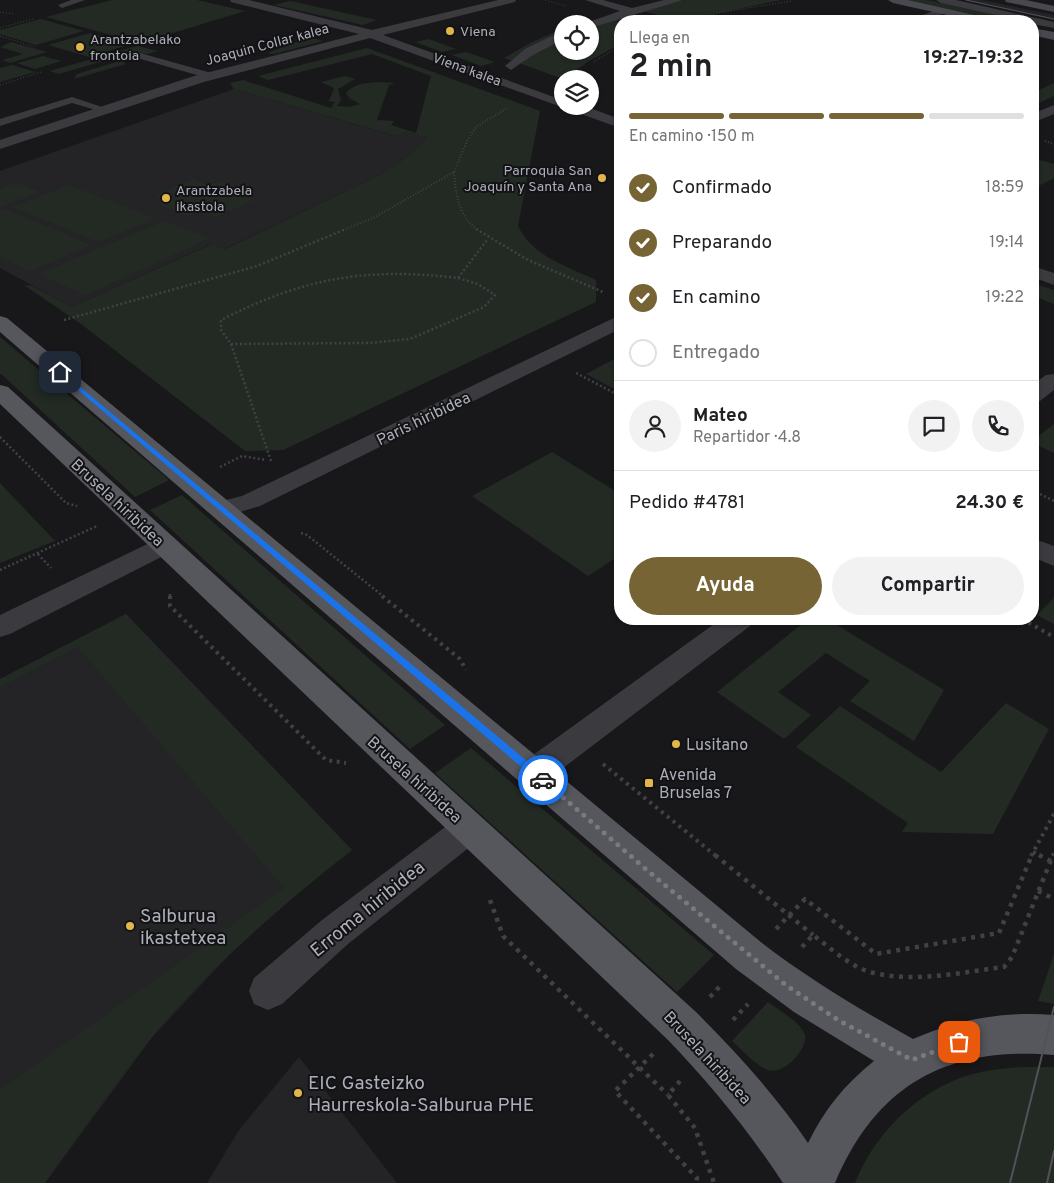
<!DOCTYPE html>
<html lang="es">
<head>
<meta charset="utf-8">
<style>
	body { margin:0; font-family:Overpass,sans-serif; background:#f2f2f2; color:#202124; height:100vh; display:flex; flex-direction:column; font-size:19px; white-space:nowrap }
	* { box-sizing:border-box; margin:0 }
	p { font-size:16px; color:#757577 }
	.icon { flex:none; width:28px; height:28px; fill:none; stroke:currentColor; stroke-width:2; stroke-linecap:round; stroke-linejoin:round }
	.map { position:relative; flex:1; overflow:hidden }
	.drawer { position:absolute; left:614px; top:15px; width:425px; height:610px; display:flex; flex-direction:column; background:#fff; border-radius:20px; box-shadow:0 1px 4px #0004 }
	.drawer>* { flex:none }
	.fabs { position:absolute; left:554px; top:15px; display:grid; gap:10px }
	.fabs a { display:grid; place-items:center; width:45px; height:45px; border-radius:50%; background:#fff; box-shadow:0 1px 4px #0004; font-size:25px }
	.pin { position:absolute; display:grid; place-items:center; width:42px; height:42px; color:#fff; margin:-21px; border-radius:10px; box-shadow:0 2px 8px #0006 }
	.courier { position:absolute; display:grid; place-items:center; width:50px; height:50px; margin:-25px; border:4px solid #1a73e8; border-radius:50%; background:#fff; color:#222; box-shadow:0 1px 6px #0007 }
	.head em { font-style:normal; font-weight:700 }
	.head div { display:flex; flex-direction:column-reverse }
	.head { display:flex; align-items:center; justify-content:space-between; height:85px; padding:0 15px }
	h1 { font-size:32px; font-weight:700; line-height:38px }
	.bar { display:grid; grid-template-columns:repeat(4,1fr); gap:8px 5px; align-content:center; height:60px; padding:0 15px }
	.bar i { height:6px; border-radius:4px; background:#e0e0e0 }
	.bar .active { background:#776435 }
	.bar p { grid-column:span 4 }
	.line { display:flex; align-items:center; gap:12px; padding:0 15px; border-top:1px solid #e0e0e0 }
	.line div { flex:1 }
	.round { display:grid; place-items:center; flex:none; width:52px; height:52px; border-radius:26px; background:#f2f2f2 }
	ol { padding:0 15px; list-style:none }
	li { display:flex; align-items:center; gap:15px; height:55px }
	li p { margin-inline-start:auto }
	li .icon { padding:5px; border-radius:50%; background:#776435; color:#fff; stroke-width:4 }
	li:last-child { color:#757577 }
	li i { width:28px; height:28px; border:2px solid #e0e0e0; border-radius:50% }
	.cta { display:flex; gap:10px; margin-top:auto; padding:10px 15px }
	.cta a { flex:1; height:58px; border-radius:30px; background:#776435; color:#fff; font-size:20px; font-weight:700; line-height:58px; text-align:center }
	.cta a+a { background:#f2f2f2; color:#202124 }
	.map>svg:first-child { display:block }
</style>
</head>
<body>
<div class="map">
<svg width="1054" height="1183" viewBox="0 0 1054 1183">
	<rect width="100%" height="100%" fill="#18181a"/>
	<path fill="#242427" d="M 963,0 L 982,0 L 1054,15 L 1054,20 Z
		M 234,89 L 395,136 L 405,132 L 427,138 L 411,154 L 382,174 L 353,188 L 224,249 L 211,244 L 72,307 L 0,268 L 0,171 Z
		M 126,614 L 352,850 L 292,896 L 228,956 L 153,1036 L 45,1183 L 0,1183 L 0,679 Z
		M 299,1057 L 397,1183 L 207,1183 L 239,1130 Z"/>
	<path fill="#232a24" d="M 112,0 L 197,0 L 245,11 L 140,43 L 46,17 Z
		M 684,0 L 781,0 L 681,21 L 639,10 Z
		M 907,0 L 927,0 L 1025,21 L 1003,21 Z
		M 290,1 L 377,20 L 363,25 L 274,5 Z
		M 626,14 L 654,21 L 620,21 L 620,44 L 589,61 L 563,79 L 519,63 L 562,37 L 562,51 L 590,51 L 590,26 Z
		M 41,19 L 84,31 L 36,45 L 0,34 L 0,30 Z
		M 562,29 L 562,34 L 512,61 L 504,58 L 532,42 Z
		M 90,33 L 131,44 L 89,57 L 48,45 Z
		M 310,37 L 323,41 L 274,54 L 267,53 Z
		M 429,39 L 456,49 L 442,52 L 415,42 Z
		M 11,42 L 47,52 L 10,63 L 2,60 L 23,54 L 0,47 Z
		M 137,46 L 158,51 L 148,54 L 131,53 L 59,74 L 50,71 Z
		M 367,48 L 540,111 L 518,226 C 533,257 567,266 596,280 L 596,302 L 283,450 L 245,451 L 81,324 L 24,285 L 32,286 L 72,307 L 212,244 L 225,249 L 382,174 L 411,154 L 427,138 L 405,132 L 396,136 L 234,89 L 230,83 L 243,80 L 331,108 L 335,102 L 329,101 L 334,88 L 321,82 L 345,76 L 355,79 L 338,89 L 341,100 L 337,106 L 351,107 L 360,104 L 349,98 L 346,93 C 357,80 379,82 395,83 L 389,85 L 377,120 L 394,121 L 391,125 L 416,133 L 431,76 L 372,54 L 268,80 L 258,76 Z
		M 466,52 L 495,62 L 481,66 L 452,55 Z
		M 43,56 L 61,61 L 35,69 L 17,63 Z
		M 129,58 L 133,59 L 123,62 L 126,64 L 74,79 L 77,74 Z
		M 12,65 L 35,72 L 0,82 L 0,68 Z
		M 1054,83 L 1054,96 L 1033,106 L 1033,93 Z
		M 1032,158 L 1054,164 L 1054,178 L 1033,189 Z
		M 193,179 L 209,185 L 219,181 L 247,190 L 238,195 L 254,200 L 216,217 L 199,211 L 188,216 L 160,205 L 170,200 L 155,195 Z
		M 16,183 L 40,192 L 0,207 L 0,189 Z
		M 68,185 L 155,218 L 99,242 L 12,207 Z
		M 5,209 L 91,245 L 30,271 L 0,257 L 0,211 Z
		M 164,221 L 210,238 L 86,295 L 39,274 Z
		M 1032,283 L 1054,290 L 1054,304 L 1033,296 Z
		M 0,337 L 169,480 L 135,497 L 0,373 Z
		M 618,357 L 620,358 L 620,392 L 586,374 Z
		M 1054,424 L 1054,453 L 1033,443 L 1032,441 Z
		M 552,452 L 620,494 L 620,555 L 588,576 L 472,496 Z
		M 0,483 L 55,541 L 0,563 Z
		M 182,495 L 445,725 L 410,749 L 150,510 Z
		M 1054,598 L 1054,624 L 1037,615 Z
		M 126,614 L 352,850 C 281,906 211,966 153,1036 C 114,1083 79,1134 45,1183 L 0,1183 L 0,1090 L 284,888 L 78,647 L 0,687 L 0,679 Z
		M 808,619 L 827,619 L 944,690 L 914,741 L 850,701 L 870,681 L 826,653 L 778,692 L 811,715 L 784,739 L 717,692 Z
		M 1006,703 L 1049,729 L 993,834 L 902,832 L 908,823 L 796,747 L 840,706 L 941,772 Z
		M 471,748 L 714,955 L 677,992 L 435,773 Z
		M 1054,954 L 1054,1004 L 1038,1001 Z
		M 768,1002 C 778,1010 801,1022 805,1035 C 808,1049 783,1076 768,1070 C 755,1065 742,1050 732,1041 Z
		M 1020,1067 L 1054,1067 L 1054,1183 L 855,1183 C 876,1130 924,1084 981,1072 C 994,1069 1007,1068 1020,1067 Z"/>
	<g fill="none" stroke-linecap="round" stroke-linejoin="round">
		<path stroke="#404146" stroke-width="1" stroke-dasharray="1 2" stroke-linecap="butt" d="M 545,0 L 566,6
			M 0,12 L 15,14
			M 701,18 L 715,21
			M 690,21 L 723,12 L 792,1
			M 0,28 L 33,19
			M 0,36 L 35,47
			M 594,62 L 620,46
			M 0,85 L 41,72"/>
		<path stroke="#404146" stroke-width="2" stroke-dasharray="1 2" stroke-linecap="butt" d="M 1045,141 L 1054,144
			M 454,172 C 456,195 458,216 478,230
			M 343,230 L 375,217 L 454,172 L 467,141 L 476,127 L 506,109"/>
		<path stroke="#404146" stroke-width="2.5" stroke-dasharray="2 2.5" stroke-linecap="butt" d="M 476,229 L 528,260 L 603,292
			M 64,320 L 257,266 L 346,229
			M 231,344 L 369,343 L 410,339 L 484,307 L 495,295 L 478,284 L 458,278
			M 576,373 L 620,396
			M 0,437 L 66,503 L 77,506
			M 271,461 L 231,344 L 221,330 L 221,320 C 304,278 365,267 458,278 L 487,240
			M 220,467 L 242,456 L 266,460
			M 1032,490 L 1054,501
			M 301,533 L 307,535 L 384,597
			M 38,554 L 51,568
			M 0,570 L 97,526
			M 170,594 L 170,597"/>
		<path stroke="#404146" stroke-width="4" stroke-dasharray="3 4.5" stroke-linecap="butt" d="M 170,596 L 170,606 L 326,760 L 346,763
			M 382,596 L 460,659 L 466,670
			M 1022,619 L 1054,637
			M 603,764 L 716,856
			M 1033,852 L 1041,856
			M 1031,856 L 1054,814
			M 1053,856 L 1054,853"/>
		<path stroke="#404146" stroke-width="4.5" stroke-dasharray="4 5.5" stroke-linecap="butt" d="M 715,855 L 813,935
			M 1039,855 L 1054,863
			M 1038,891 L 1054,899
			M 490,900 L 503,936 L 668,1095
			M 776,929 L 805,899 L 876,954 L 999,933 L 1032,855
			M 802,947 L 813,935 C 832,949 851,968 874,973 C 916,983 962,972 1004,967 L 1012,957 L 1053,855
			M 710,997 L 723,983
			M 733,1020 L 748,1004
			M 653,1054 L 615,1091 L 697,1178 L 696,1183
			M 680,1081 L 668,1095 L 695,1128 L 714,1183"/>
		<path fill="#3a3a3f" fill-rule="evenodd" d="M 71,0 L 85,0 L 62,8 L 58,5 Z
			M 133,51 L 215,74 L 216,76 L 211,79 L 130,56 L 130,52 Z
			M 72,97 L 111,110 L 106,113 L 72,103 L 0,126 L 0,119 Z"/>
		<path fill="#3a3a3f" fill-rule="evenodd" d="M 230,0 L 249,0 L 372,30 L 498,0 L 516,0 L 515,2 L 383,35 L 562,100 L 562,106 L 584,106 L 620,119 L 620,128 L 370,38 L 204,82 L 0,149 L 0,140 L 194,76 L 359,34 L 231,2 Z
			M 585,0 L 603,0 L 632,8 L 664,0 L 683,0 L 590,28 L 590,24 L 586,23 L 620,11 Z
			M 936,0 L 956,0 L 1054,22 L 1054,28 L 1032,24 L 1032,21 L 1022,21 L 941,3 Z
			M 942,8 L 948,11 L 946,13 L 922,21 L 906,21 Z
			M 558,33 L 562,33 L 562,40 L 533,55 L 511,70 L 505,66 L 525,49 Z
			M 1054,105 L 1054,114 L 1032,123 L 1032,114 Z
			M 1032,266 L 1054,273 L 1054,285 L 1032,277 Z
			M 620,315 L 620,329 L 260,506 L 223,517 L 214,515 L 210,509 L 214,503 L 242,496 Z
			M 1054,374 L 1054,390 L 1040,401 L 1032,402 L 1032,385 L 1046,375 Z
			M 164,536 L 173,539 L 177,545 L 173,551 L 10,634 L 0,637 L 0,615 Z
			M 1032,538 L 1054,546 L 1054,566 L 1032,557 Z
			M 721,619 L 754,619 L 750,626 L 546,781 L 534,785 L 522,781 L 518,772 L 522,763 Z
			M 469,814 L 481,818 L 486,828 L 481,838 L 348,944 L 282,1004 L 268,1010 L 254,1004 L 249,991 L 254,978 L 322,920 L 457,818 Z"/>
		<path fill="#48494f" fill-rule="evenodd" d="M 888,0 L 908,0 L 988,18 L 994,21 L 974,21 L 893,3 Z
			M 1005,0 L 1026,0 L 1054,6 L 1054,12 L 1006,2 Z
			M 1032,28 L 1054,32 L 1054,40 L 1032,35 Z"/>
		<path fill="#56575d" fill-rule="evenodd" d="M 0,316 L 7,318 L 762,943 C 810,980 861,1010 913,1039 C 960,1019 1003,1011 1054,1015 L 1054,1055 C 948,1046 877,1084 835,1183 L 783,1183 C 749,1131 711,1085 668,1040 L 0,404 L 0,385 L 8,387 L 696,1012 C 737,1053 776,1096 808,1143 C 824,1110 845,1084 874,1061 L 794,1012 L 736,969 L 0,332 Z"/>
		<path stroke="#515258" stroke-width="1" d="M 966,0 L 1054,19"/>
		<path stroke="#515258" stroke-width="2" d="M 1010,1183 L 1054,1007
			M 1047,1183 L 1054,1151"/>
	</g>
	<path fill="#1a73e8" d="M 60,370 L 546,777 L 546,782 L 539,782 L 58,373 Z"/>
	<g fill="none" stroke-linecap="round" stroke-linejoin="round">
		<path stroke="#787a81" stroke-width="5" stroke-dasharray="0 9" d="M 543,780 L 655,877 L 787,986 L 838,1020 L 912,1060 L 959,1042"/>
	</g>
	<g fill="#e2b649" stroke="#131315" stroke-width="2">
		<circle cx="450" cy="31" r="5"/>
		<circle cx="80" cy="47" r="5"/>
		<circle cx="602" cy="178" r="5"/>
		<circle cx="166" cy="198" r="5"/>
		<circle cx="676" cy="744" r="5"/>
		<rect x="644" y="778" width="10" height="10" rx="2.5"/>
		<circle cx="130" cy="926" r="5"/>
		<circle cx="298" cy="1093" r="5"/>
	</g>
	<g text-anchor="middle" stroke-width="4" stroke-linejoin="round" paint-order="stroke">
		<g font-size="14" fill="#acafb9" stroke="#131315" text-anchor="start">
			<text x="460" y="36">Viena</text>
			<text x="90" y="44">Arantzabelako<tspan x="90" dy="16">frontoia</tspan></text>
			<text x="592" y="175" text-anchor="end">Parroquia San<tspan x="592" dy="16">Joaquín y Santa Ana</tspan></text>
			<text x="176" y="195">Arantzabela<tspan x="176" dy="16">ikastola</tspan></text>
		</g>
		<g font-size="14" fill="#acafb9" stroke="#131315">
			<text transform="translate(267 44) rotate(-15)" y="5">Joaquin Collar kalea</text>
			<text transform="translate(467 69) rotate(20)" y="5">Viena kalea</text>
		</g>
		<g font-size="16" fill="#acafb9" stroke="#131315">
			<text transform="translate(423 418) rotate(-26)" y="6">Paris hiribidea</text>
			<text transform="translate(118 502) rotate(43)" y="6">Brusela hiribidea</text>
			<text transform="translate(415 779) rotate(42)" y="6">Brusela hiribidea</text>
			<text transform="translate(708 1057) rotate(47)" y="6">Brusela hiribidea</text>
		</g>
		<g font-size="16" fill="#acafb9" stroke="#131315" text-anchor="start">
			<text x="686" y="750">Lusitano</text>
			<text x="659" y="780">Avenida<tspan x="659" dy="18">Bruselas 7</tspan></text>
		</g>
		<g font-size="19" fill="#acafb9" stroke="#131315">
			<text transform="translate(367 908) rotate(-39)" y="7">Erroma hiribidea</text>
		</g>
		<g font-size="19" fill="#acafb9" stroke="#131315" text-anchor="start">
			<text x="140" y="922">Salburua<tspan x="140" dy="22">ikastetxea</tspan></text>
			<text x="308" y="1089">EIC Gasteizko<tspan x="308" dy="22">Haurreskola-Salburua PHE</tspan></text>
		</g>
	</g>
</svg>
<div class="fabs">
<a><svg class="icon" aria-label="locate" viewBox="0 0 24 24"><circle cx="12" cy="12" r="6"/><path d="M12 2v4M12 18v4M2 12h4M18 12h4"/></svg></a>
<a><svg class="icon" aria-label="layers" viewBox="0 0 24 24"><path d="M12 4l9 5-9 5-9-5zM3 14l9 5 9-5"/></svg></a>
</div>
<div class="pin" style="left:959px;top:1042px;background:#ea580c"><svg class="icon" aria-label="bag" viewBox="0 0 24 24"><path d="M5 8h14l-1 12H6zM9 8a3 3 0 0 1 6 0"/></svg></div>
<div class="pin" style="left:60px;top:372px;background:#1f2937"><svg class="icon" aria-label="home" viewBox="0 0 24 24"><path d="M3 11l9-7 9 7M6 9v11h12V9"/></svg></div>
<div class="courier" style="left:543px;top:780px"><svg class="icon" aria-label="car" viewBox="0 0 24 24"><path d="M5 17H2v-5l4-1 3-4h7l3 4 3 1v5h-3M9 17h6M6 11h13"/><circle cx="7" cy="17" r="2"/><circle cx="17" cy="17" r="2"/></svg></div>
<section class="drawer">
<div class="head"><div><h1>2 min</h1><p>Llega en</p></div><em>19:27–19:32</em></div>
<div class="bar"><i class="active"></i><i class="active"></i><i class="active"></i><i></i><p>En camino · 150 m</p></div>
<ol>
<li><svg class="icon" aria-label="check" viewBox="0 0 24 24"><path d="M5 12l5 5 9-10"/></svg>Confirmado<p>18:59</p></li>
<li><svg class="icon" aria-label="check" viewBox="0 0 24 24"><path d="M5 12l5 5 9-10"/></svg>Preparando<p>19:14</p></li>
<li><svg class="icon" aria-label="check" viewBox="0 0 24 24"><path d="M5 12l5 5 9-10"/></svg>En camino<p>19:22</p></li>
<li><i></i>Entregado</li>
</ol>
<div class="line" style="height:90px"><a class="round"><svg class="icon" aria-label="person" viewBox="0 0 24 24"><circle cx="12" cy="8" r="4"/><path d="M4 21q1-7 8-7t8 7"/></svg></a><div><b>Mateo</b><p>Repartidor · 4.8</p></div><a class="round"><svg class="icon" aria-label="chat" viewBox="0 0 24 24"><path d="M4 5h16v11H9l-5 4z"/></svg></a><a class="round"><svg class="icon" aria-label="phone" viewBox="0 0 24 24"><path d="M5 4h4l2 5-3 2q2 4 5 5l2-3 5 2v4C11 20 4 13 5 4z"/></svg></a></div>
<div class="line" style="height:65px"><div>Pedido #4781</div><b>24.30 €</b></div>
<div class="cta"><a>Ayuda</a><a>Compartir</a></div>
</section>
</div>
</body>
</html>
